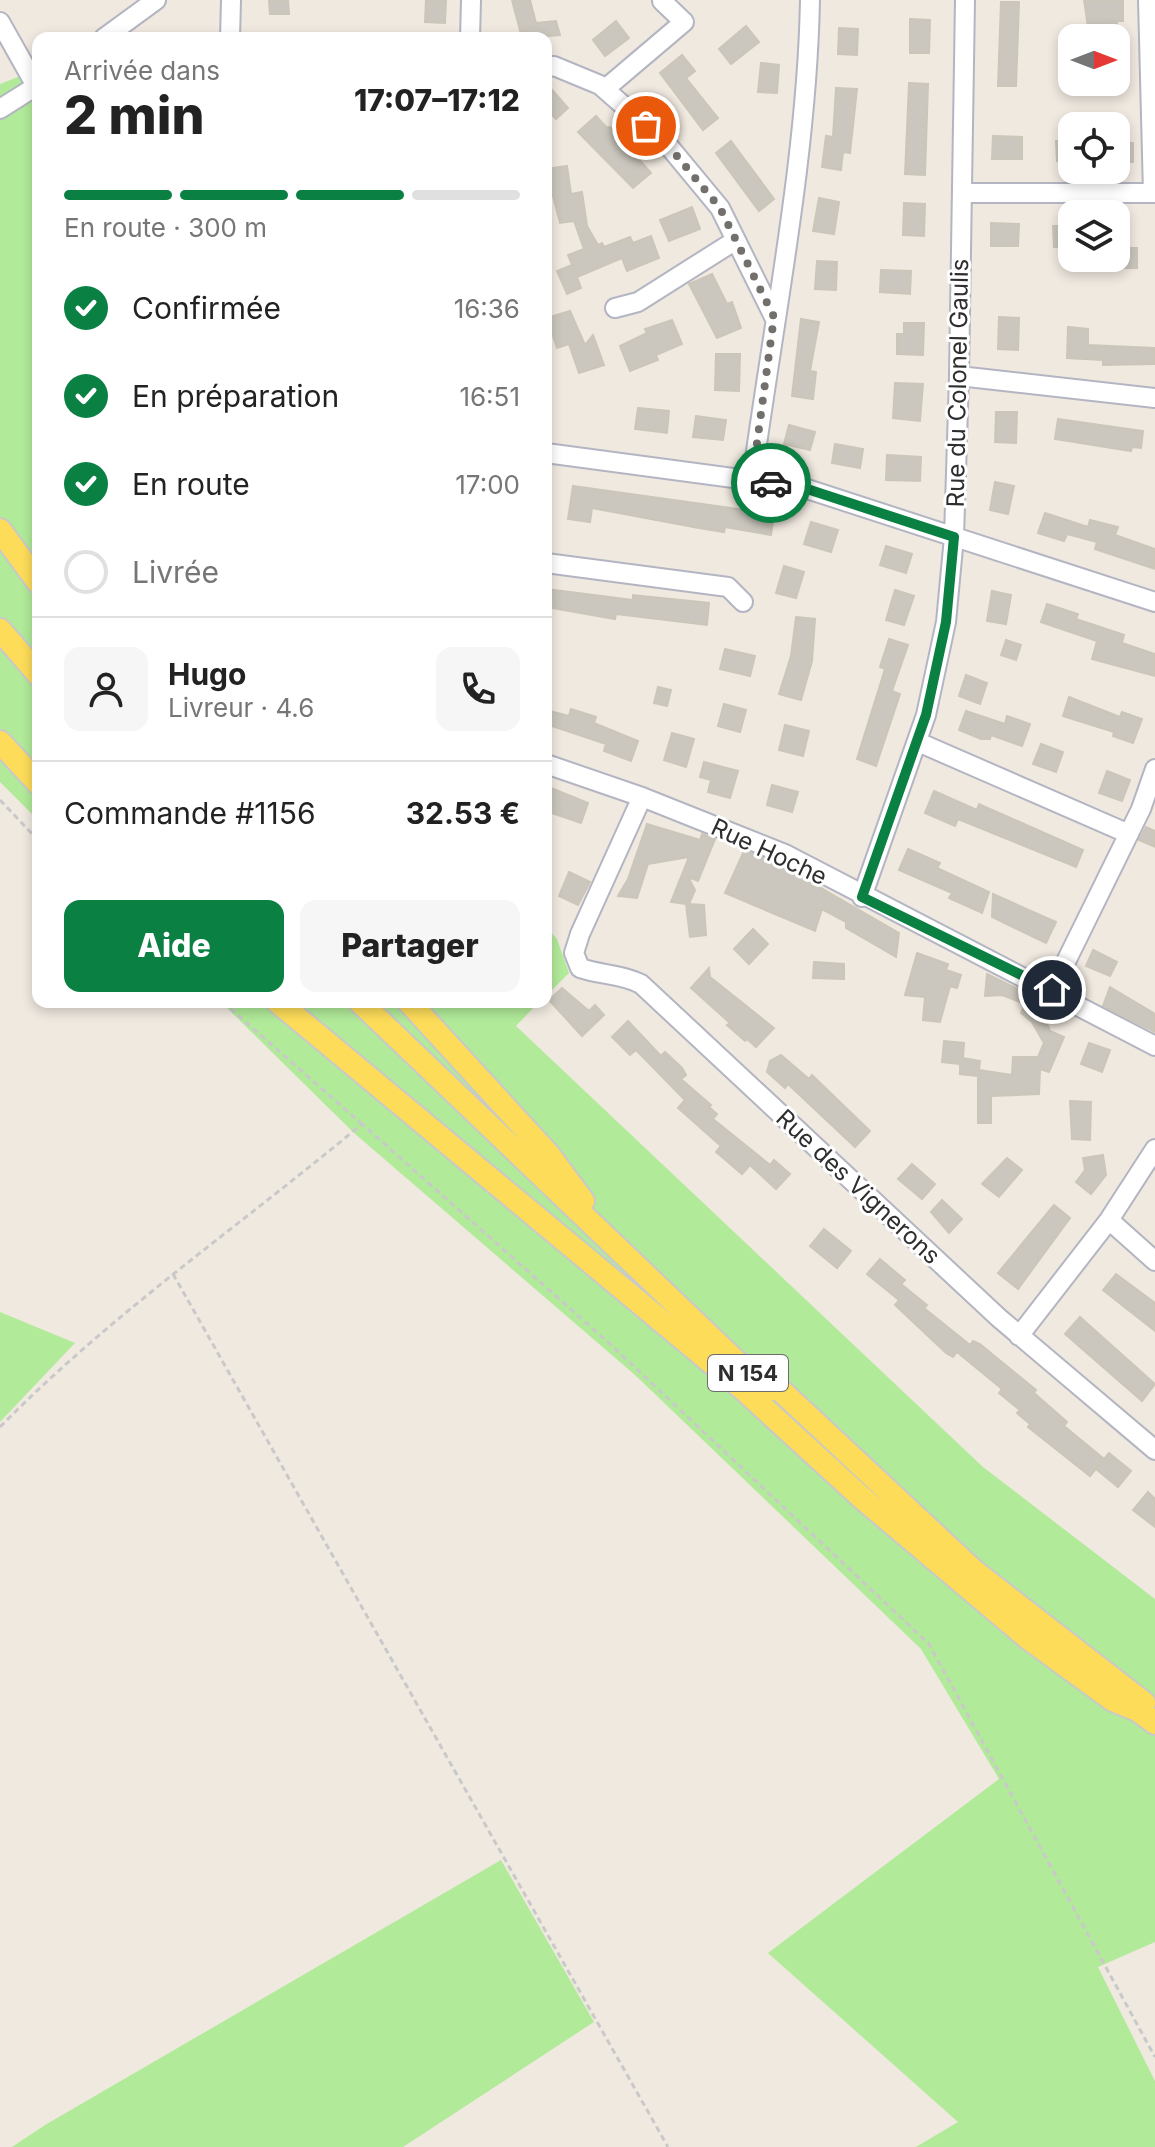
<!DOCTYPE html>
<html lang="fr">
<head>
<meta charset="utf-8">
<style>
	body { margin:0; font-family:Inter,sans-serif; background:#f6f6f6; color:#222; height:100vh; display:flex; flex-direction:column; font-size:30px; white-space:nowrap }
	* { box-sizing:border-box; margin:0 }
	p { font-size:26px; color:#767676 }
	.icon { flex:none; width:44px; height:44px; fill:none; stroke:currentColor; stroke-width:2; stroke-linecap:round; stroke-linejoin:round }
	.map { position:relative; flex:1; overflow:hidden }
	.sheet { position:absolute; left:32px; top:32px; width:520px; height:976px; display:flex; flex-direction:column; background:#fff; border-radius:16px; box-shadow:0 4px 12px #0003 }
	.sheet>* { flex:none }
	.needle { width:52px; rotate:90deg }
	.tools { position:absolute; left:1058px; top:24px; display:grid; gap:16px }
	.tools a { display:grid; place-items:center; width:72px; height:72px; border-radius:16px; background:#fff; box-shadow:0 4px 12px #0003; font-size:40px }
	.pin { position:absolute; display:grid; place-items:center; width:68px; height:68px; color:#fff; margin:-34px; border:4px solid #fff; border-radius:50%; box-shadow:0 2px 8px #0007 }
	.courier { position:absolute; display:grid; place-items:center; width:80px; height:80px; margin:-40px; border:6px solid #0b8043; border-radius:50%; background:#fff; color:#222; box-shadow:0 2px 10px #0007 }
	.head em { font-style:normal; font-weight:800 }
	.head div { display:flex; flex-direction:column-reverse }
	.head { display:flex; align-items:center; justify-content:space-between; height:136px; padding:0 32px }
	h1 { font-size:52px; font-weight:800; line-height:60px }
	.bar { display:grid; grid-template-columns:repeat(4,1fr); gap:12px 8px; align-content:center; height:96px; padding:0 32px }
	.bar i { height:10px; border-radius:6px; background:#e0e0e0 }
	.bar .selected { background:#0b8043 }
	.bar p { grid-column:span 4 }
	.line { display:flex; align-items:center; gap:20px; padding:0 32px; border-top:2px solid #e0e0e0 }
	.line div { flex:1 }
	.round { display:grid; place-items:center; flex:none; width:84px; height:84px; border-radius:16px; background:#f6f6f6 }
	ol { padding:0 32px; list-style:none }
	li { display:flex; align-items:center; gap:24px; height:88px }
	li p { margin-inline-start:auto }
	li .icon { padding:8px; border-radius:50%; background:#0b8043; color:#fff; stroke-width:4 }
	li:last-child { color:#767676 }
	li i { width:44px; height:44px; border:4px solid #e0e0e0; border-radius:50% }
	.button { display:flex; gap:16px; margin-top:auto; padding:16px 32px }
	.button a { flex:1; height:92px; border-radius:16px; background:#0b8043; color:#fff; font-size:32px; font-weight:800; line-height:92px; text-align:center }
	.button a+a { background:#f6f6f6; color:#222 }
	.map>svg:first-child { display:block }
</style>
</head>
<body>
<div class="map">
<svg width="1155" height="2147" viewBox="0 0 1155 2147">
	<rect width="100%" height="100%" fill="#f0e9e0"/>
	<path fill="#b1ea99" d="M 38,69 L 38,820 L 0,782 L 0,84 Z
		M 546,927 L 557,939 L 569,973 L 546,996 Z
		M 221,1002 L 539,1002 L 516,1026 L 983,1467 L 1155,1599 L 1155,1942 L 1098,1967 L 1155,2081 L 1155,2147 L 916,2147 L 958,2122 L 768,1953 L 999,1779 L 921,1649 L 635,1375 L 354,1133 Z
		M 0,1312 L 75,1343 L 0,1422 Z
		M 501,1860 L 594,2022 L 403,2147 L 12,2147 L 45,2125 Z"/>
	<path fill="#cbc7be" stroke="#ccc6b9" stroke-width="2" d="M 269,0 L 288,0 L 289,14 L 270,14 Z
		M 426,0 L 446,0 L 445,23 L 425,22 Z
		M 512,0 L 530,0 L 536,23 L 556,21 L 560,35 L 522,38 Z
		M 1084,0 L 1123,0 L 1123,21 L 1117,21 L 1117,27 L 1088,27 Z
		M 1001,2 L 1019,2 L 1016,86 L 998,86 Z
		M 910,19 L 930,20 L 929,53 L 910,53 Z
		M 616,21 L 629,38 L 605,56 L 593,40 Z
		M 746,26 L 759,42 L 731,64 L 719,49 Z
		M 839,28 L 858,29 L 857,55 L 838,54 Z
		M 682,55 L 695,71 L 686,78 L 718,118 L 703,130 L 660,73 Z
		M 761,63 L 779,65 L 777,93 L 758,92 Z
		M 546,83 L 568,108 L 556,119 L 546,109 Z
		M 909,83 L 928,84 L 925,175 L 905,174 Z
		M 836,88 L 857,89 L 850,153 L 843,152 L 841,170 L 822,167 L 826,136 L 833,137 Z
		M 596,116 L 607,128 L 610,127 L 651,173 L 633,188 L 578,132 Z
		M 993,136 L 1022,137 L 1022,159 L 992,159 Z
		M 731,141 L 774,199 L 759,211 L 716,153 Z
		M 1056,141 L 1072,141 L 1072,161 L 1057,161 Z
		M 1116,143 L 1133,143 L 1133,162 L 1116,162 Z
		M 567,166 L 571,194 L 582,192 L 587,226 L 598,245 L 602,243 L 604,247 L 630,237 L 633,243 L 651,236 L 659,258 L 627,271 L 622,258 L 577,277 L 581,288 L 567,294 L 557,271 L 572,265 L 568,255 L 584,249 L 574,221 L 560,223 L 553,196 L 546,197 L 546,169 Z
		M 819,198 L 839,202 L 834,234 L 813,231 Z
		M 904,203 L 925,204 L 924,236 L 903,235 Z
		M 692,207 L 700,229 L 669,241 L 660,220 Z
		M 991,223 L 1019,224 L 1018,246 L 991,246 Z
		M 1053,226 L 1072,226 L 1072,247 L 1054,247 Z
		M 1116,248 L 1137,248 L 1137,268 L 1116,268 Z
		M 817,261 L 837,262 L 836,290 L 815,289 Z
		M 881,270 L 911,271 L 910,294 L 880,292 Z
		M 712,274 L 727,304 L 732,302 L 741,328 L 717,338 L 689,284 Z
		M 570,311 L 585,345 L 593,335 L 604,365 L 579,373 L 569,344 L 557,348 L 547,318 Z
		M 999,317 L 1019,318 L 1018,350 L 998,349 Z
		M 801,319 L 819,322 L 810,371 L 816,372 L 813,399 L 792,396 Z
		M 672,320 L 682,344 L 656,355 L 658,360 L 630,371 L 620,346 L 647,333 L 645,329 Z
		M 904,323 L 924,323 L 923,355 L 897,354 L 897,334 L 904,334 Z
		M 1068,327 L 1088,329 L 1088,345 L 1155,348 L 1155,364 L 1103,365 L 1103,360 L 1067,358 Z
		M 716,354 L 740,354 L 739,391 L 715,390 Z
		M 895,383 L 923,384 L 920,421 L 893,418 Z
		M 638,408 L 669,411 L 667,433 L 635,429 Z
		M 996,412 L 1017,412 L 1016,443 L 995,442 Z
		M 696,416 L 726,420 L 723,440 L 693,437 Z
		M 1058,419 L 1143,431 L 1141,448 L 1132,447 L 1131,451 L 1055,439 Z
		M 789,425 L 815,432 L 810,450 L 784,444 Z
		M 835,444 L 863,449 L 860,468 L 832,463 Z
		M 887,455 L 921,457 L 920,481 L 886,480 Z
		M 995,482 L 1014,486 L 1008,514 L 990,510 Z
		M 573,486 L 774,514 L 771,535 L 725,527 L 724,532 L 699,528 L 592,508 L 590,522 L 568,519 Z
		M 1045,513 L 1088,527 L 1090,520 L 1118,527 L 1115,535 L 1155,549 L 1155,569 L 1095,549 L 1097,542 L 1067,534 L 1064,541 L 1038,533 Z
		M 811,522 L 838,530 L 831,552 L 804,544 Z
		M 886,546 L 912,554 L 906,573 L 880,565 Z
		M 784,566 L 804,572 L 796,598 L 776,593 Z
		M 546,589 L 633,600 L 633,595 L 709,603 L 707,625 L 616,614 L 615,619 L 546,607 Z
		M 895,590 L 914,596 L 904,625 L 886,620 Z
		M 992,591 L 1011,595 L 1006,624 L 987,621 Z
		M 1047,604 L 1078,614 L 1076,619 L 1124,635 L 1122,643 L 1155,654 L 1155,676 L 1092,659 L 1097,641 L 1041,622 Z
		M 796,617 L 815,619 L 812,661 L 801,700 L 779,694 L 791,656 Z
		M 889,639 L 908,645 L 892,691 L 900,694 L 876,766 L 857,759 L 885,669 L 880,667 Z
		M 1006,640 L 1021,645 L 1016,660 L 1001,655 Z
		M 725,649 L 755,656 L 750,676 L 720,669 Z
		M 966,675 L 987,683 L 980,704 L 959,696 Z
		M 658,687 L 671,690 L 667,706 L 654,703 Z
		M 1069,697 L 1120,717 L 1122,712 L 1142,719 L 1133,743 L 1113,736 L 1114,732 L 1063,716 Z
		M 724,704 L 746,710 L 740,732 L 718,726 Z
		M 571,709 L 596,717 L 594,723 L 638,741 L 631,761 L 604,751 L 606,744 L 546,724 L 546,710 L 569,716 Z
		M 966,711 L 1005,724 L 1007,716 L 1030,724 L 1022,746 L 991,735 L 990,739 L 981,739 L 959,730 Z
		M 785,725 L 809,731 L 803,756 L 779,750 Z
		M 672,733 L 694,739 L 686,767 L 664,760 Z
		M 1041,744 L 1063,752 L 1056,772 L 1033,764 Z
		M 704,762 L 738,771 L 730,798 L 708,792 L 711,780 L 700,777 Z
		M 1107,771 L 1130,780 L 1122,801 L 1099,793 Z
		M 772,785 L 798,792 L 792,812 L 767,805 Z
		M 551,788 L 588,803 L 581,823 L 546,811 Z
		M 934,791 L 977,810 L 979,804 L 1083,850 L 1076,867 L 958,819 L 955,826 L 925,813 Z
		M 647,824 L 700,840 L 702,834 L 715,839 L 698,881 L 688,877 L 695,890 L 689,904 L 704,905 L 706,935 L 690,937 L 686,904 L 671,902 L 689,857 L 648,864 L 637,898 L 618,896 L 628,879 Z
		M 1146,827 L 1155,831 L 1155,847 L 1139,840 Z
		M 908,849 L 940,863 L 937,868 L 989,892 L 982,913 L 949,898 L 952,893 L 899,870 Z
		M 744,851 L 779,864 L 899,933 L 896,957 L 846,928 L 846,922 L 822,909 L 815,931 L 725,893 Z
		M 569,872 L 590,882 L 578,905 L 559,896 Z
		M 993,894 L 1056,922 L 1046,943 L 992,917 Z
		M 753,929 L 768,944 L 749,964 L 734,949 Z
		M 1093,950 L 1117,962 L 1110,976 L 1086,966 Z
		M 917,953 L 948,964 L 946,970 L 961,975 L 957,988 L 950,986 L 940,1022 L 923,1020 L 925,997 L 905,995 Z
		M 814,962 L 844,964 L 844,979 L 813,978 Z
		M 709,968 L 710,977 L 774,1028 L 756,1047 L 747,1039 L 745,1041 L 727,1025 L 730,1023 L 691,988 Z
		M 987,974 L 1051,1005 L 1045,1018 L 1050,1031 L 1064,1037 L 1049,1072 L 1040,1069 L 1039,1094 L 991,1096 L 991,1123 L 978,1123 L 978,1076 L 960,1074 L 960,1064 L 942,1062 L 944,1041 L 964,1043 L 963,1058 L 980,1061 L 979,1070 L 1012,1075 L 1013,1057 L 1038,1057 L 1044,1043 L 1032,1022 L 1021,1013 L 1025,1004 L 1002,995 L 985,996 Z
		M 1110,987 L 1155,1014 L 1155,1032 L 1103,1006 Z
		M 562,988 L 589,1011 L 595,1005 L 604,1015 L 582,1036 L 549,1000 Z
		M 628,1021 L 661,1056 L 665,1052 L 682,1068 L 686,1075 L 681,1079 L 711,1105 L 709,1107 L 717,1114 L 713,1119 L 770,1165 L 774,1160 L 790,1174 L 776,1189 L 750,1165 L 742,1174 L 716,1152 L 721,1146 L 678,1108 L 685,1100 L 636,1050 L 630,1055 L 612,1037 Z
		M 1089,1043 L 1110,1050 L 1102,1072 L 1081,1064 Z
		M 781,1055 L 809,1079 L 812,1075 L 870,1131 L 855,1147 L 788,1084 L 785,1088 L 767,1072 L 770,1061 Z
		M 1070,1101 L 1091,1102 L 1090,1140 L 1072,1139 Z
		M 1103,1155 L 1106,1175 L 1091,1194 L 1076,1182 L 1085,1170 L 1083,1158 Z
		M 1007,1158 L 1022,1170 L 999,1197 L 982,1184 Z
		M 912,1164 L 935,1184 L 922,1199 L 898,1179 Z
		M 942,1200 L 962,1219 L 949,1233 L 931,1212 Z
		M 1054,1205 L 1070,1218 L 1018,1289 L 998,1273 Z
		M 824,1229 L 851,1251 L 837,1268 L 810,1246 Z
		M 880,1259 L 905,1280 L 901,1284 L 927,1305 L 924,1308 L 970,1345 L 973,1341 L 980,1344 L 1036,1390 L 1034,1393 L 1067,1422 L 1064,1426 L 1104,1459 L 1090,1476 L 1028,1427 L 1030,1424 L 1017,1413 L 1020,1410 L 999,1393 L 1002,1389 L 957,1352 L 953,1357 L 946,1353 L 895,1305 L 899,1300 L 867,1274 Z
		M 1116,1274 L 1155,1303 L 1155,1331 L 1103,1290 Z
		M 1080,1317 L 1155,1384 L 1142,1401 L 1065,1334 Z
		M 1109,1453 L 1131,1471 L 1118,1487 L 1096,1469 Z
		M 1148,1492 L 1155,1499 L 1155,1527 L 1133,1510 Z"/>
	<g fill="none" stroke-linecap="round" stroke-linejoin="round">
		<g stroke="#b4b5c2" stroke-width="22">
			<path id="minor" d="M 1148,0 L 1153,193
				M 0,22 L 36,86
				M 104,38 L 156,0
				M 230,38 L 231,0
				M 470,38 L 471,0
				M 546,67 L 554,66 L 600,85 L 667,144 L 720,208 L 774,317
				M 605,89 L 684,22 L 662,1
				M 0,109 L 38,85
				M 962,193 L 1155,193
				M 615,308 L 638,302 L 736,240
				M 959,376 L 1155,398
				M 546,453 L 801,487 L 1155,602
				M 752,480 C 773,323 807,158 810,0
				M 546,563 L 728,587 L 743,602
				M 918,742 L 1129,834
				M 546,764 L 642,797 L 785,854 L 1155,1046
				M 642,797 L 580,934 L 574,953 L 580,968 C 600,975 622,974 641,984 L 999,1318 L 1155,1450
				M 862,897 L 926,715 L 946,622 L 954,537 L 959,376 L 965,0
				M 1052,990 L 1141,809 L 1155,769
				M 1109,1220 L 1155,1261
				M 1019,1336 L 1109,1220 L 1155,1149"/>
		</g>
		<g stroke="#c9c9c9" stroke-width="26">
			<path id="major" d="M 0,530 L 38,582
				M 0,630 L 38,674
				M 0,742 L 38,783
				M 278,1002 L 742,1388 L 861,1497 L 1028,1638 L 1113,1700 L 1135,1709
				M 360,1002 L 767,1391
				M 409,1002 L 549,1155 L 583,1201
				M 762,1373 L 974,1571 L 1144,1703
				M 1125,1701 L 1155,1723"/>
		</g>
		<path stroke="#c9c9c9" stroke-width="3" stroke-dasharray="6 4" stroke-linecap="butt" d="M 0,800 L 38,840
			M 223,1002 L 362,1124
			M 173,1274 L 668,2147
			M 0,1427 C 111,1314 241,1225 362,1124 L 610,1344 L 929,1644 L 1155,2057"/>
		<use href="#minor" stroke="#fff" stroke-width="18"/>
		<use href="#major" stroke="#fcdc59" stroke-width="22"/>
	</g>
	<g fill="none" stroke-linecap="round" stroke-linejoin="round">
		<path stroke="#726f6c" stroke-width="8" stroke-dasharray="0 14.4" d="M 646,126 L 667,144 L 720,208 L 774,317 L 752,480 L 771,483"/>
		<path stroke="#0b8043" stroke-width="10" d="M 771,483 L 801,487 L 954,537 L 946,622 L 926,715 L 862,897 L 1052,990"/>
	</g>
	<g text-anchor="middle" stroke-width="6" stroke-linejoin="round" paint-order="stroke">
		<rect fill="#fff" stroke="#6d6d6d" stroke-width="2" x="708" y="1355" width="80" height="36" rx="6"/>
		<g font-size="22" font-weight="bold" fill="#2e2e2e">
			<text x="748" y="1381">N 154</text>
		</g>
		<g font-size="24" fill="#2e2e2e" stroke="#fff">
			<text transform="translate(958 383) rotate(-89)" y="8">Rue du Colonel Gaulis</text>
			<text transform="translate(769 852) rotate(25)" y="8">Rue Hoche</text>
			<text transform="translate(858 1187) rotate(43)" y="8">Rue des Vignerons</text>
		</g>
	</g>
</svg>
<div class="tools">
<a><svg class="needle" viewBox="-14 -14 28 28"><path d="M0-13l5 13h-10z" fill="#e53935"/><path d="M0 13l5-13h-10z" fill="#767676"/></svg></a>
<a><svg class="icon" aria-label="locate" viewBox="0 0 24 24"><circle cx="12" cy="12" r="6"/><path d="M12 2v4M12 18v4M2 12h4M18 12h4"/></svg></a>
<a><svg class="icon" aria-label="layers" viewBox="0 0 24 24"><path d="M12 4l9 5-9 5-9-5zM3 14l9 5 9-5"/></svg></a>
</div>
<div class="pin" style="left:646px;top:126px;background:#ea580c"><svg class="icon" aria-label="bag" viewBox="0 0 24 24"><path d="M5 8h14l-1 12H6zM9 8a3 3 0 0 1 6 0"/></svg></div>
<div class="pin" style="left:1052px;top:990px;background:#1f2937"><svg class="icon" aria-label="home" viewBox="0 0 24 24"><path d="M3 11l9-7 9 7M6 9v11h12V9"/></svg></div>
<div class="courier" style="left:771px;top:483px"><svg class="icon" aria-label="car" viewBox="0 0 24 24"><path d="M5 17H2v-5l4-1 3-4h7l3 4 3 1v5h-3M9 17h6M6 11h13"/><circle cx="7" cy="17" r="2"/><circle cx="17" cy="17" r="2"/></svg></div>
<section class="sheet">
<div class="head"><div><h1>2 min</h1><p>Arrivée dans</p></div><em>17:07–17:12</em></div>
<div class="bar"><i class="selected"></i><i class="selected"></i><i class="selected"></i><i></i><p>En route · 300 m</p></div>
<ol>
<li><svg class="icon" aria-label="check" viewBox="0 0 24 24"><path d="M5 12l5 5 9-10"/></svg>Confirmée<p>16:36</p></li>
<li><svg class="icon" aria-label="check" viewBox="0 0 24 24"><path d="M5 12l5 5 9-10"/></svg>En préparation<p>16:51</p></li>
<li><svg class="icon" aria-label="check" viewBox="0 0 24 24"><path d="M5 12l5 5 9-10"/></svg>En route<p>17:00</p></li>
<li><i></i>Livrée</li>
</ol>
<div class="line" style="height:144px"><a class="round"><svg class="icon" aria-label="person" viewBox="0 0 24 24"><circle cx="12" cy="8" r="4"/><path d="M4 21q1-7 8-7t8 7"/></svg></a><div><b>Hugo</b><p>Livreur · 4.6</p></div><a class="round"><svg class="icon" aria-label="phone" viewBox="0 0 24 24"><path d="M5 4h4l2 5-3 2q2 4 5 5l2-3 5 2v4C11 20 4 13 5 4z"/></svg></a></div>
<div class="line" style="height:104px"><div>Commande #1156</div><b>32.53 €</b></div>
<div class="button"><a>Aide</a><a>Partager</a></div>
</section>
</div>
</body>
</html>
